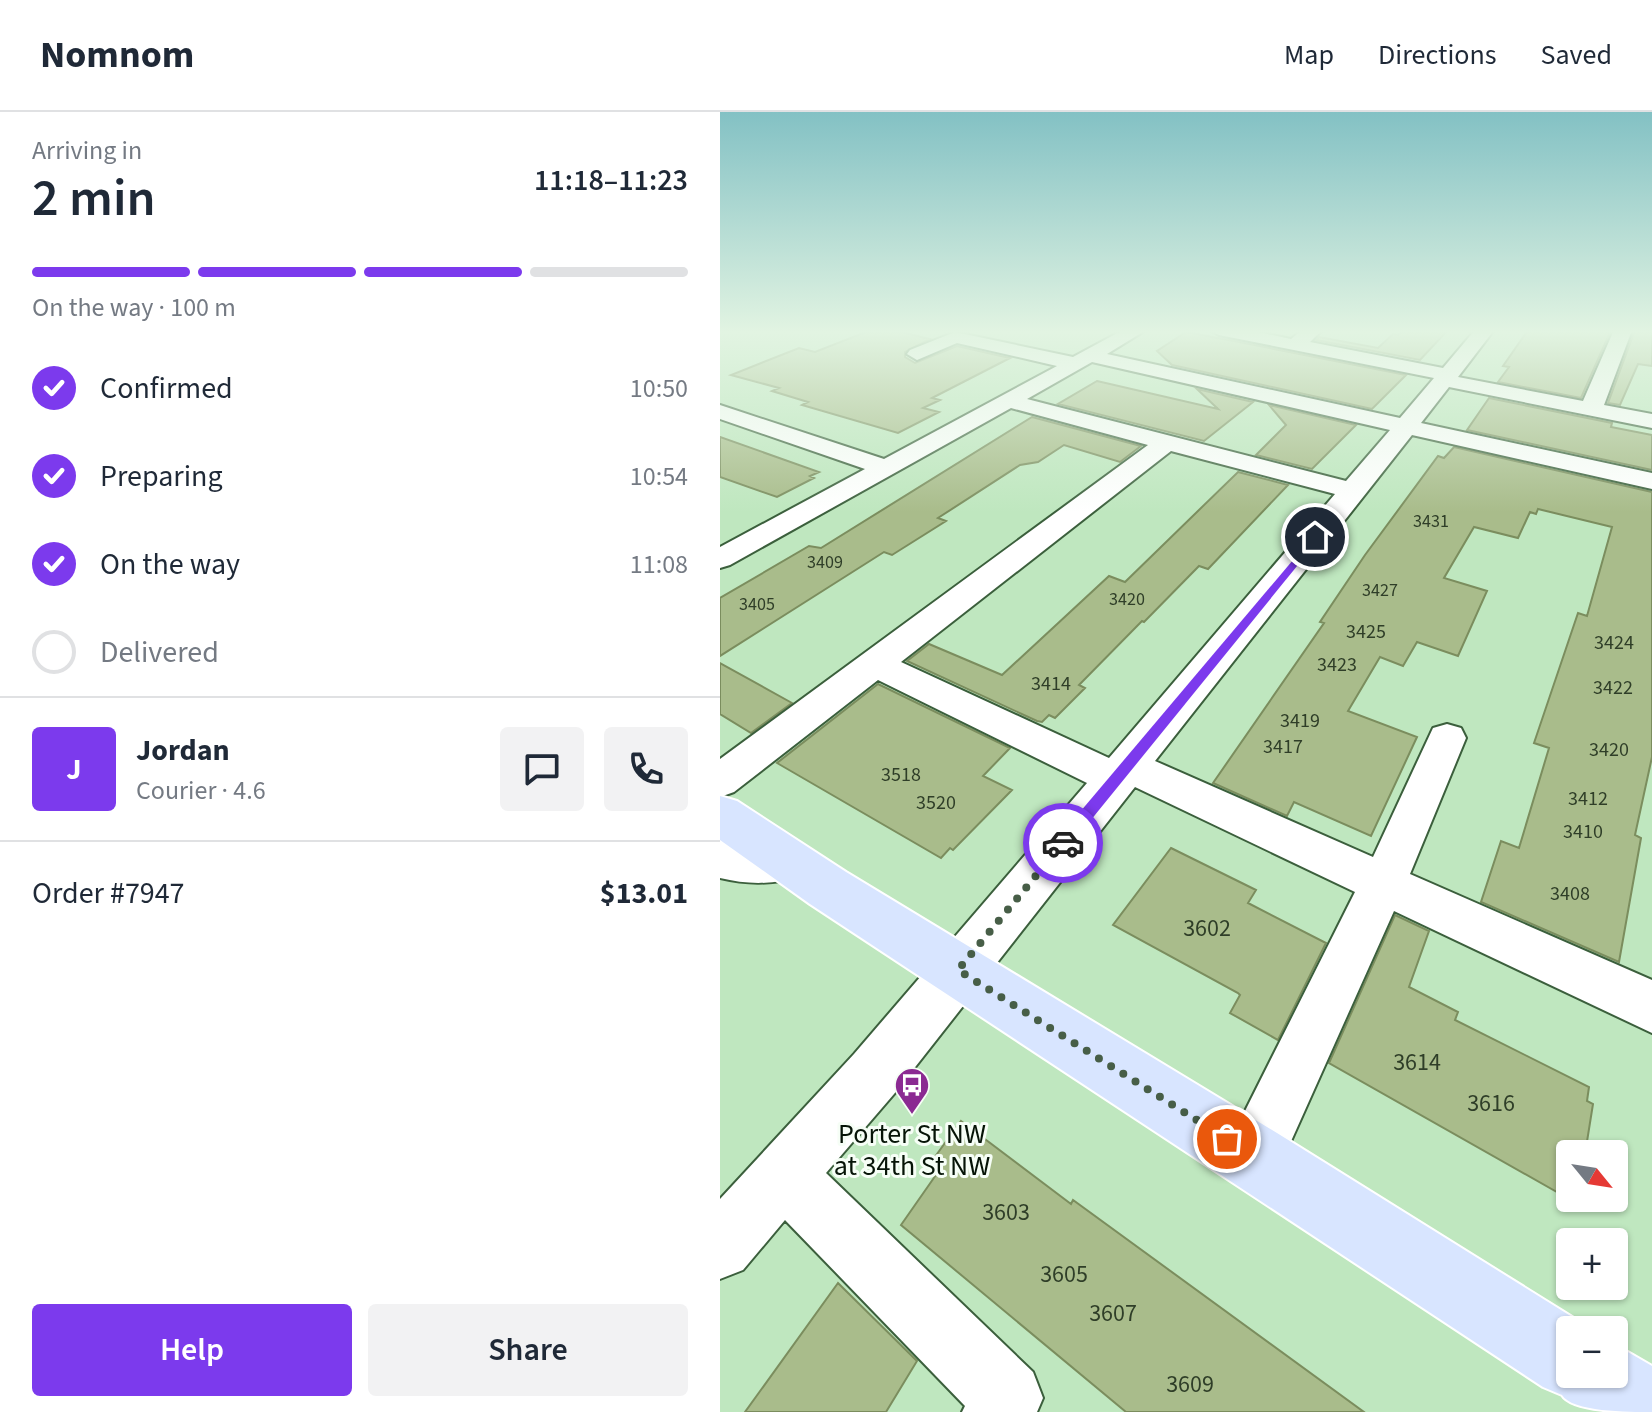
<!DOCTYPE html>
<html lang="en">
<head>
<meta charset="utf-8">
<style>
	body { margin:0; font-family:"Source Sans 3",sans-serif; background:#f2f2f3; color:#1f2937; height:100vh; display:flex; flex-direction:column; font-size:30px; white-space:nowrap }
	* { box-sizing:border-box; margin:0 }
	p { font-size:26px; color:#747a83 }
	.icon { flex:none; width:44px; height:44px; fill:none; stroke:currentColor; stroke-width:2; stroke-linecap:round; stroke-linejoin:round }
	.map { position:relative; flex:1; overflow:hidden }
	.panel { display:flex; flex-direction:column; background:#fff; width:720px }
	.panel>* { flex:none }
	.needle { width:52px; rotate:120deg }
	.fabs { position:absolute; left:836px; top:1028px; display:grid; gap:16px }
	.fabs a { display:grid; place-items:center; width:72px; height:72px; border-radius:8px; background:#fff; box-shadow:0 2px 6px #0004; font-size:40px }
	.pin { position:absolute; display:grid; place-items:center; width:68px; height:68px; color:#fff; margin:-34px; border:4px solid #fff; border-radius:50%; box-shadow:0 2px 8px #0007 }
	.courier { position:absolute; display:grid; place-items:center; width:80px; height:80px; margin:-40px; border:6px solid #7c3aed; border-radius:50%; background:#fff; color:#222; box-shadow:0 2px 10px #0007 }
	.overview em { font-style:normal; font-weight:600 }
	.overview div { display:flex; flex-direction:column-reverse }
	.overview { display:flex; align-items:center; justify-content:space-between; height:136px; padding:0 32px }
	h1 { font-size:52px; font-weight:600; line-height:60px }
	.bar { display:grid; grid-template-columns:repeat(4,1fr); gap:12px 8px; align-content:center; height:96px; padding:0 32px }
	.bar i { height:10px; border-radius:6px; background:#e0e1e3 }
	.bar .current { background:#7c3aed }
	.bar p { grid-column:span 4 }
	.line { display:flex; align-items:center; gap:20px; padding:0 32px; border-top:2px solid #e0e1e3 }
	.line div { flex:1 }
	.round { display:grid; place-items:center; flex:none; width:84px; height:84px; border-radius:8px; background:#f2f2f3 }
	ol { padding:0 32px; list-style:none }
	li { display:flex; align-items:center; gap:24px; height:88px }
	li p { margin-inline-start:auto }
	li .icon { padding:8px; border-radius:50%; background:#7c3aed; color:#fff; stroke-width:4 }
	li:last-child { color:#747a83 }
	li i { width:44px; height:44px; border:4px solid #e0e1e3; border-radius:50% }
	.cta { display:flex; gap:16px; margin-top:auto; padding:16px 32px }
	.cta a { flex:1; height:92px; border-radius:8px; background:#7c3aed; color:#fff; font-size:32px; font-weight:600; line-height:92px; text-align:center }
	.cta a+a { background:#f2f2f3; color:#1f2937 }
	header { display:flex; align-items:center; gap:48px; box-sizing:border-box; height:112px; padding:0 40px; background:#fff; border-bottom:2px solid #e0e1e3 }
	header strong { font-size:38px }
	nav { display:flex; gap:44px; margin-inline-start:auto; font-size:28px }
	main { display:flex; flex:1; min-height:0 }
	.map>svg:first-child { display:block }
</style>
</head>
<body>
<header>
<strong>Nomnom</strong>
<nav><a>Map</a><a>Directions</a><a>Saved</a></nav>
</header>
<main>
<section class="panel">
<div class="overview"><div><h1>2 min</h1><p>Arriving in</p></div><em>11:18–11:23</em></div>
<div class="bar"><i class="current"></i><i class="current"></i><i class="current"></i><i></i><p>On the way · 100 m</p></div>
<ol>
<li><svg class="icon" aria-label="check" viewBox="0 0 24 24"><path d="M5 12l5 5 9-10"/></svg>Confirmed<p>10:50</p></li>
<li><svg class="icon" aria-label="check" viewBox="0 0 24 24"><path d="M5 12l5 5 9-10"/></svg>Preparing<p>10:54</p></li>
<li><svg class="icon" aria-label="check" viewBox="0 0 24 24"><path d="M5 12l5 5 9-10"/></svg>On the way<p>11:08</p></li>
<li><i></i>Delivered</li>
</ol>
<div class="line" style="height:144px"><b class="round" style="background:#7c3aed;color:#fff">J</b><div><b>Jordan</b><p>Courier · 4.6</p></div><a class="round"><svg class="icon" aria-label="chat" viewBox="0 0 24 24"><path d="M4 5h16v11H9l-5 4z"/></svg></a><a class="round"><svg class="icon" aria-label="phone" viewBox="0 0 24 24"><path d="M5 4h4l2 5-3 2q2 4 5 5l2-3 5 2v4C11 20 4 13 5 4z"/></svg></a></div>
<div class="line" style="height:104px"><div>Order #7947</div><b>$13.01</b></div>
<div class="cta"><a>Help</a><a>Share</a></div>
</section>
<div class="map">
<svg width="932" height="1300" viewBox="0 0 932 1300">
	<rect width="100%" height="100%" fill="#bfe7bf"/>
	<path fill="#a9bc8b" stroke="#7b8d5e" stroke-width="2" d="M 151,218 L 173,218 L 210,227 L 185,240 L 185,245 L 195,251 L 237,234 L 290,246 L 212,286 L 220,288 L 203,296 L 219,300 L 178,321 L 82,293 L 88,290 L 52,279 L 59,276 L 11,263 L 79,236 L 95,240 Z
		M 683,218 L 728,218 L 700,248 L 596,228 L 599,225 L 658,236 L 673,222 L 678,223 Z
		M 808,218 L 891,218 L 861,286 L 778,270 L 789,255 L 783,254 Z
		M 915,218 L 932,218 L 932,254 L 918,252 L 900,293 L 888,291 Z
		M 466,220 L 514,229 L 686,263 L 652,297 L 452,253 L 437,239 Z
		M 377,269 L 498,297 L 477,277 L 533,290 L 484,329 L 338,292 Z
		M 769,286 L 892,311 L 891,315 L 932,323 L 932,358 L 747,318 Z
		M 549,293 L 636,313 L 592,357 L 536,343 L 566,313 Z
		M 312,305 L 421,334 L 400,350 L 344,333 L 318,350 L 300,353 L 218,406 L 226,409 L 172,443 L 164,440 L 0,544 L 0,486 L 89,434 L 101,436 Z
		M 0,325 L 99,360 L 90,364 L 94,366 L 57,385 L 0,365 Z
		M 734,335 L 932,380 L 932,645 L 915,723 L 921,726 L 899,850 L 761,790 L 781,729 L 799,736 L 829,636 L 814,631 L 858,501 L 867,504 L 892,415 L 818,397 L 816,402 L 810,400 L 798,426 L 754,415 L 724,466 L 767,479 L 738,544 L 697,530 L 683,554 L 660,545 L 628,599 L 697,625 L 651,724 L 574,690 L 567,704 L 493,671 L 604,511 L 600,510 L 645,443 L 718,344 L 724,346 Z
		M 518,360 L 568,373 L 488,457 L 479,454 L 424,510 L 422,509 L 359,573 L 365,576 L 335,606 L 329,603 L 322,610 L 317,609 L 187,549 L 209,532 L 282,563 L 389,464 L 405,470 Z
		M 0,551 L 72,591 L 31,621 L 0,602 Z
		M 158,572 L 290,636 L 263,664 L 292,678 L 233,738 L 230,736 L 221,746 L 57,651 Z
		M 451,736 L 536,778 L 528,791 L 606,831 L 558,928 L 510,901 L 520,883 L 518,881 L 393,813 Z
		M 675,803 L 709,819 L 689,875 L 738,900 L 735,908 L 869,975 L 867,989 L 873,992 L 865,1042 L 850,1042 L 850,1086 L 859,1086 L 858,1092 L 609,951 Z
		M 241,1009 L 351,1092 L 353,1088 L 644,1300 L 406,1300 L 181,1113 L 218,1060 L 209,1053 Z
		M 118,1171 L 197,1249 L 166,1300 L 25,1300 Z"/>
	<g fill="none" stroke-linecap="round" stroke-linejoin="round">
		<g stroke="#3b5f3c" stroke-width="4">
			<path id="minor" d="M 403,218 L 426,218 L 387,242 L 680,306 L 714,266 L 499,223 L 490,218 L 529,218 L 571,227 L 582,218 L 602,218 L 590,230 L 723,256 L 755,218 L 774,218 L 738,265 L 863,289 L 894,218 L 912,218 L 884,293 L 932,302 L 932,316 L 729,275 L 701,311 L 932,361 L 932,377 L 692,323 L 435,649 L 653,745 L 713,616 L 727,612 L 741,616 L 746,626 L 690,762 L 932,868 L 932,921 L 674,799 L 555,1065 L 534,1074 L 513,1065 L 504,1044 L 513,1023 L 635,780 L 415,675 L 174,982 L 106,1061 L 313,1260 L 323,1286 L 317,1300 L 242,1300 L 245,1294 L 65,1108 L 23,1158 L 0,1167 L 0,1087 L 134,942 L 367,671 L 158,568 L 14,680 L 0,685 L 0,647 L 428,333 L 291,296 L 10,453 L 0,456 L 0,435 L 145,357 L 0,307 L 0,293 L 164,347 L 337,254 L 237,231 L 197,248 L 187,242 L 190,238 L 235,220 L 353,245 ZM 372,250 L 670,318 L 626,369 L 307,287 ZM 451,339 L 615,382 L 389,646 L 181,550 Z
				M 0,728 L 29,733 L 68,730 L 84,735 L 91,749 L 84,763 C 55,773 29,773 0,766 Z"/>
		</g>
		<g stroke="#fff" stroke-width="4">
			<path id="major" d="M 0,684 L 17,689 L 126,760 L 557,1021 L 873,1218 L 850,1218 L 850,1262 L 894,1262 L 894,1232 L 932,1254 L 932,1300 C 908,1300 852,1300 842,1283 L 823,1275 L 90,792 L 0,728 Z"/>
		</g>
		<use href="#minor" fill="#fff" fill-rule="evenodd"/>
		<use href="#major" fill="#d8e5ff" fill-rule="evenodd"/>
	</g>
	<linearGradient id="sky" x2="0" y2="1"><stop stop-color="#83c1c4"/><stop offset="0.55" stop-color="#e2f4e2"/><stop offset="1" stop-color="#e2f4e2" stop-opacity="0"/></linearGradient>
	<rect width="932" height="400" fill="url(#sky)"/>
	<path fill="#7c3aed" d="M 595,422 L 599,427 L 349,735 L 338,735 L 338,726 Z"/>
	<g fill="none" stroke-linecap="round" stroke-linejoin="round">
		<path stroke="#475e47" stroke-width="8" stroke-dasharray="0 14.4" d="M 343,731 L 238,858 L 507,1027"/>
	</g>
	<defs>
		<g id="bus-pin" transform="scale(1.8)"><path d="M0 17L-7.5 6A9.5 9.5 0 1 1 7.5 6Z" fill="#8b2a92" stroke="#f6fef6"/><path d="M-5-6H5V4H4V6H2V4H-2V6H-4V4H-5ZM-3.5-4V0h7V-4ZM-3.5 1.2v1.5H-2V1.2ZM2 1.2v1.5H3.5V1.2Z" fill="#fff"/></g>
	</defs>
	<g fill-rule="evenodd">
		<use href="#bus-pin" x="192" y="973"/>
	</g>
	<g text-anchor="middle" stroke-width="6" stroke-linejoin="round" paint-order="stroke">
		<g font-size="18" fill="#2f3e28">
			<text x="711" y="415">3431</text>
			<text x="105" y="456">3409</text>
			<text x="660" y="484">3427</text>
			<text x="407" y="493">3420</text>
			<text x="37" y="498">3405</text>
		</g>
		<g font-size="20" fill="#2f3e28">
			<text x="646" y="526">3425</text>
			<text x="894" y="537">3424</text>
			<text x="617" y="559">3423</text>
			<text x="331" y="578">3414</text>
			<text x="893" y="582">3422</text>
			<text x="580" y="615">3419</text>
			<text x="563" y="641">3417</text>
			<text x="889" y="644">3420</text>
			<text x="181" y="669">3518</text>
			<text x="868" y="693">3412</text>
			<text x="216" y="697">3520</text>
			<text x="863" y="726">3410</text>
			<text x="850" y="788">3408</text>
		</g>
		<g font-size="24" fill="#2f3e28">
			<text x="487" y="824">3602</text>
			<text x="697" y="958">3614</text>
			<text x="771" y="999">3616</text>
			<text x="286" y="1108">3603</text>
			<text x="344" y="1170">3605</text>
			<text x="393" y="1209">3607</text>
			<text x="470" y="1280">3609</text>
		</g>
		<g font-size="28" fill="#061407" stroke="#f6fef6">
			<text x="192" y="1031">Porter St NW<tspan x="192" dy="32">at 34th St NW</tspan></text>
		</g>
	</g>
</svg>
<div class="fabs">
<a><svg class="needle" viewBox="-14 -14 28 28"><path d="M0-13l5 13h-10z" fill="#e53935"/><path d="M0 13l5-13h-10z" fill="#747a83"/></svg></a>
<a>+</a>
<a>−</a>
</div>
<div class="pin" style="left:507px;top:1027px;background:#ea580c"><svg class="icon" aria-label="bag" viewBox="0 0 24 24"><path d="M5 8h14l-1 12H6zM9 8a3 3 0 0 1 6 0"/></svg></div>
<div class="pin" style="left:595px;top:425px;background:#1f2937"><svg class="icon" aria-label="home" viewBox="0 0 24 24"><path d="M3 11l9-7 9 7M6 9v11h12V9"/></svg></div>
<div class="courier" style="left:343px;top:731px"><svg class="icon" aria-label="car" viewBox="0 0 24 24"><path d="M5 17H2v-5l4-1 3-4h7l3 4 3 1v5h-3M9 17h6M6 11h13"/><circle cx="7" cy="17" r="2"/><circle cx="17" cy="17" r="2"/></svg></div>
</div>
</main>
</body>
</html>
